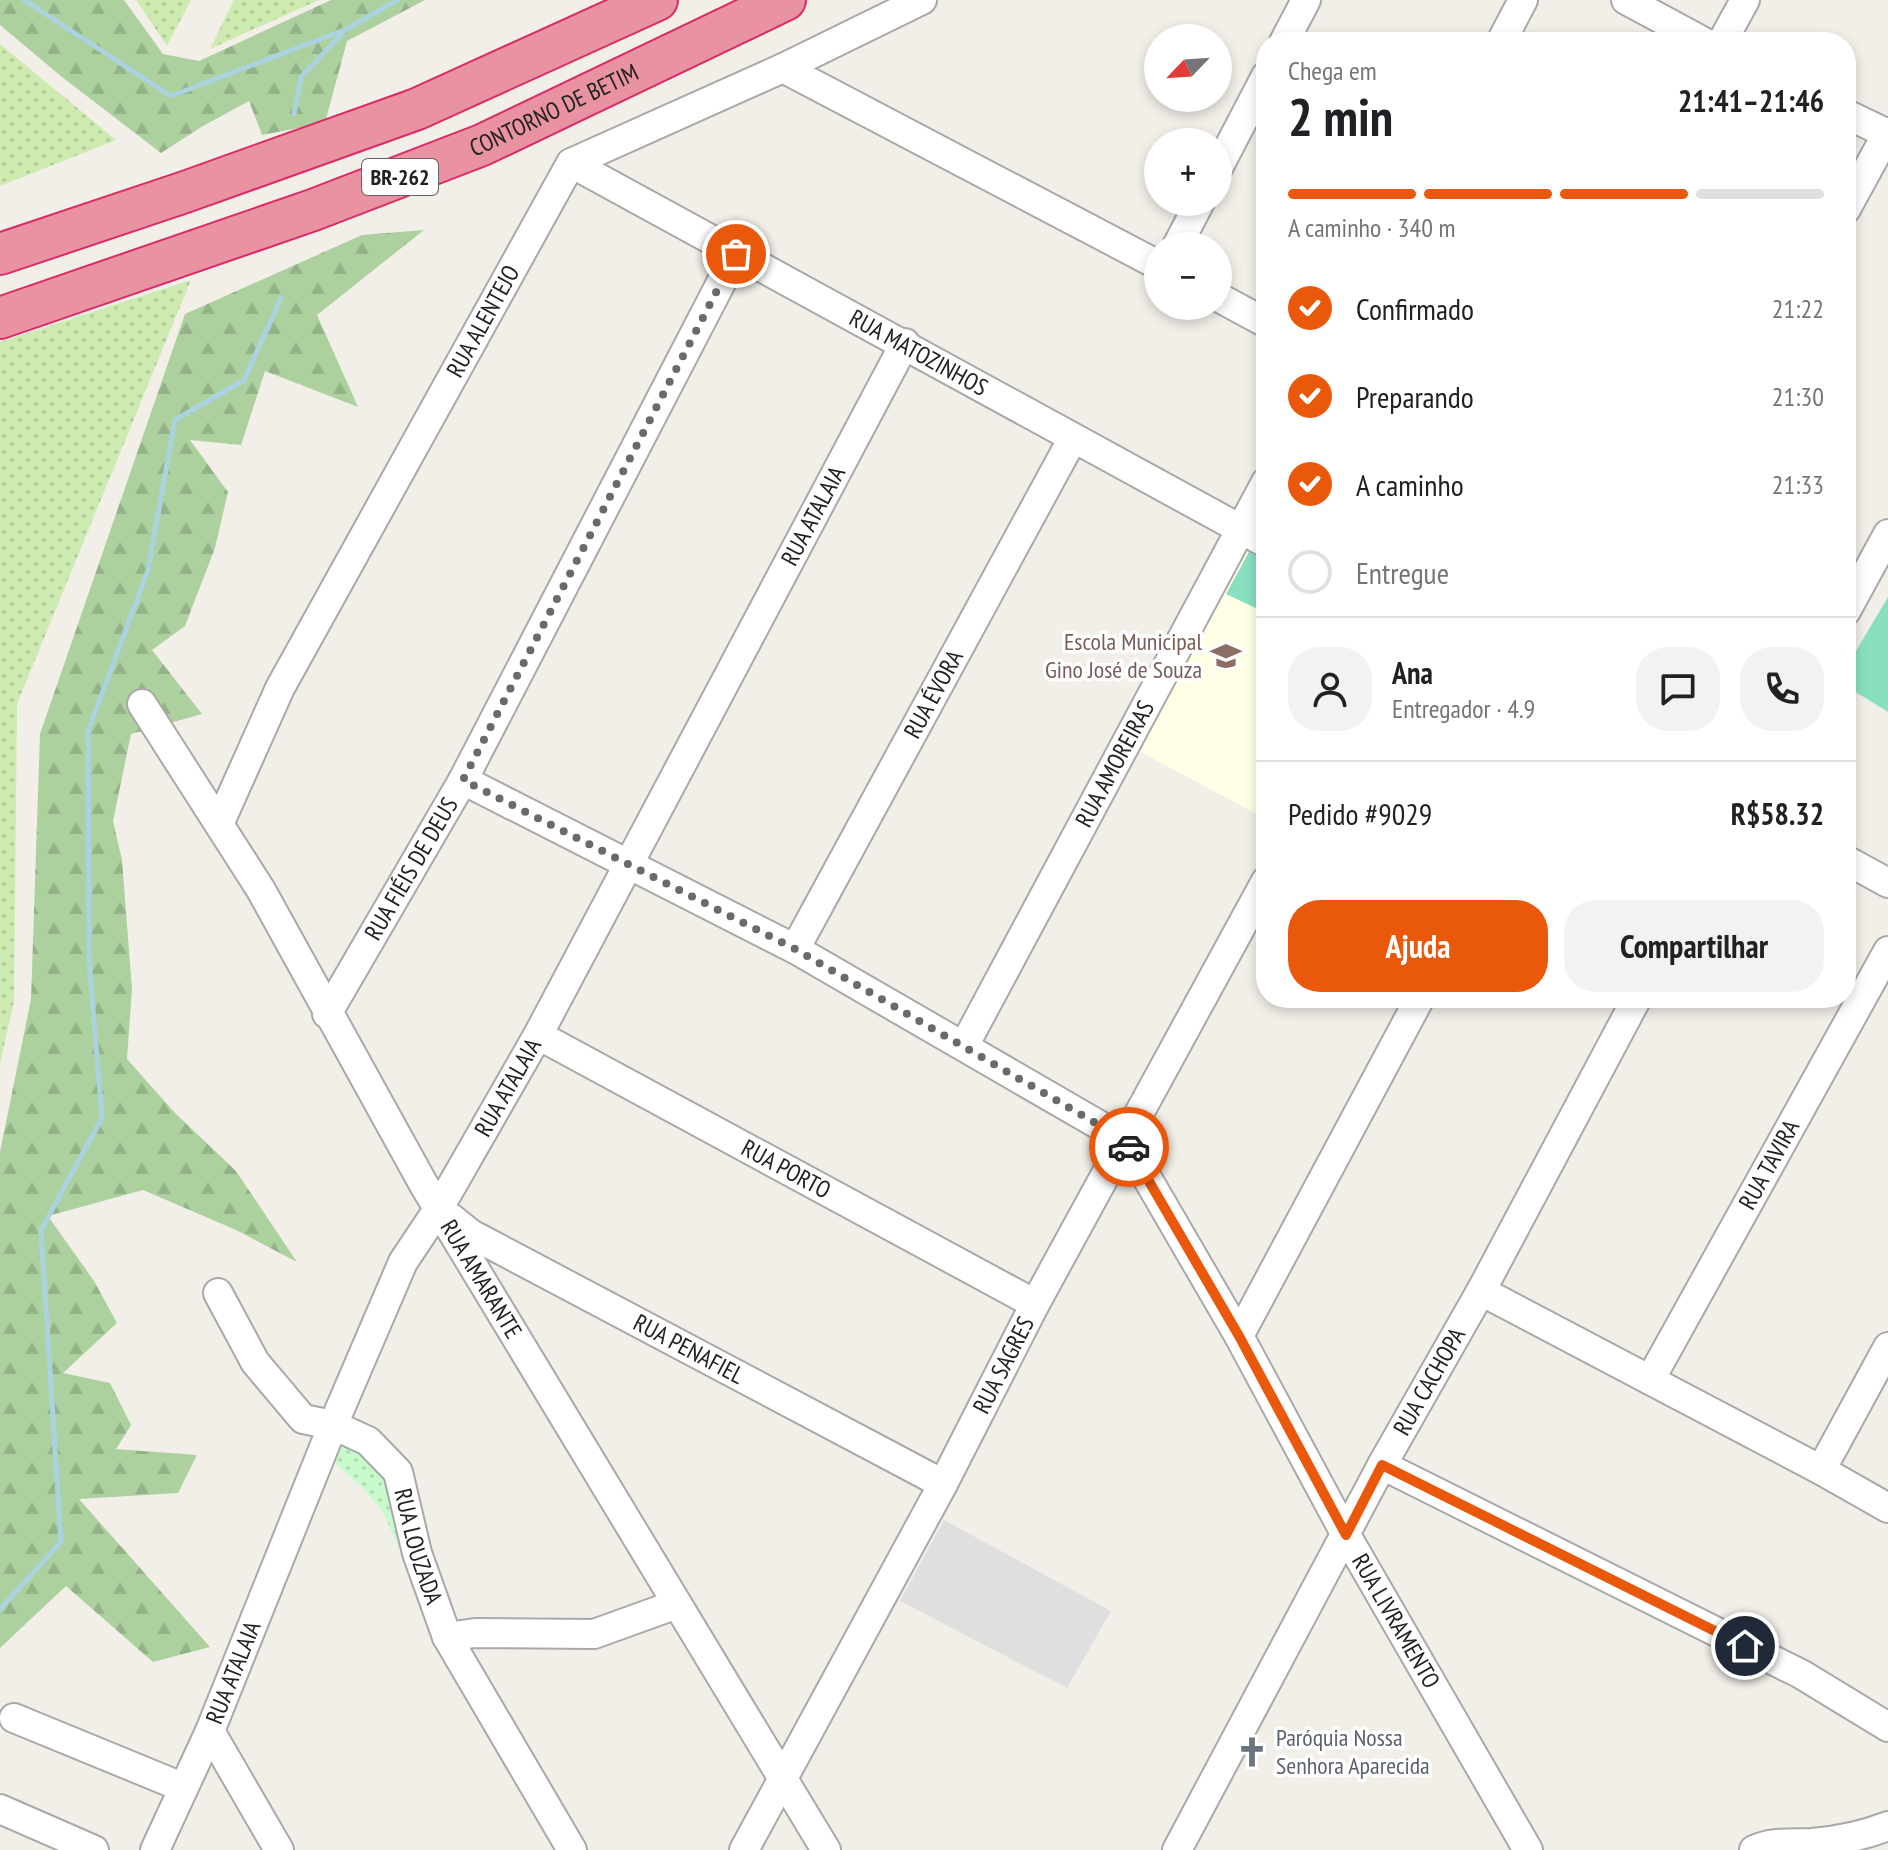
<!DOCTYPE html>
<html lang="pt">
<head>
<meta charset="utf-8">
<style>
	body { margin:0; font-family:"PT Sans Narrow",sans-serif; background:#f2f2f2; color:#202124; height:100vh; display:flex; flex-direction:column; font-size:30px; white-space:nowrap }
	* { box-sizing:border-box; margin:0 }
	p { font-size:26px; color:#757577 }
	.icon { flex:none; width:44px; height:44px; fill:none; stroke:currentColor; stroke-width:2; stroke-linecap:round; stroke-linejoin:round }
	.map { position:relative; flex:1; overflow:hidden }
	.sheet { position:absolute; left:1256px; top:32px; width:600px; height:976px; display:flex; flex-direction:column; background:#fff; border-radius:32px; box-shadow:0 4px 12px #0003 }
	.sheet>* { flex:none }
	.needle { width:52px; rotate:245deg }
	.buttons { position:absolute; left:1144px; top:24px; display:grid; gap:16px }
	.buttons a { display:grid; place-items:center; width:88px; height:88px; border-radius:50%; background:#fff; box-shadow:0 4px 12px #0003; font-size:40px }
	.pin { position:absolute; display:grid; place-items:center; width:68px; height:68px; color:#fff; margin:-34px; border:4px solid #fff; border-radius:50%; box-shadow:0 2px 8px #0007 }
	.courier { position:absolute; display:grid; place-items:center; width:80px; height:80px; margin:-40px; border:6px solid #ea580c; border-radius:50%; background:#fff; color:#222; box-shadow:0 2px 10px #0007 }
	.head em { font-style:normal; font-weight:700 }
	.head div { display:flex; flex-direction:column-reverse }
	.head { display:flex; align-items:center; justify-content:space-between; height:136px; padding:0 32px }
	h1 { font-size:52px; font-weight:700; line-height:60px }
	.bar { display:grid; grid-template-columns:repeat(4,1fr); gap:12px 8px; align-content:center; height:96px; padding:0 32px }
	.bar i { height:10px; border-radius:6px; background:#e0e0e0 }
	.bar .active { background:#ea580c }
	.bar p { grid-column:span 4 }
	.line { display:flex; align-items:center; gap:20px; padding:0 32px; border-top:2px solid #e0e0e0 }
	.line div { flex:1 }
	.round { display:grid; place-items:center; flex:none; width:84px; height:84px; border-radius:32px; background:#f2f2f2 }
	ol { padding:0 32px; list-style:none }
	li { display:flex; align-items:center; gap:24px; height:88px }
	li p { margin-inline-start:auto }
	li .icon { padding:8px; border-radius:50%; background:#ea580c; color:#fff; stroke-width:4 }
	li:last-child { color:#757577 }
	li i { width:44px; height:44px; border:4px solid #e0e0e0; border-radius:50% }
	.primary-button { display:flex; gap:16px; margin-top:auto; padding:16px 32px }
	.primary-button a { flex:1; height:92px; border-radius:32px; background:#ea580c; color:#fff; font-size:32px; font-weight:700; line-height:92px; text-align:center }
	.primary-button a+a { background:#f2f2f2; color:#202124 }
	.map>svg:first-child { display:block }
</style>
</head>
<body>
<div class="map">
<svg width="1888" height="1850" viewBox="0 0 1888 1850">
	<defs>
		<pattern id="grass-dots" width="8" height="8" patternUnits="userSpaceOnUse" patternTransform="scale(2)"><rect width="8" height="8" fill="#cdebb0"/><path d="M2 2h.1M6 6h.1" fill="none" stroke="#b0c997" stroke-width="1.8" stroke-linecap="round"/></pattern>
		<pattern id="forest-firs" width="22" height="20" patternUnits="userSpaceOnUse" patternTransform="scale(2)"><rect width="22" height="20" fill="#add19e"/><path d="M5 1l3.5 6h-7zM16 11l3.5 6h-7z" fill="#95b388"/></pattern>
		<pattern id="park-dots" width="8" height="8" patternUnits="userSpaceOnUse" patternTransform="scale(2)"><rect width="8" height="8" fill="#c8facc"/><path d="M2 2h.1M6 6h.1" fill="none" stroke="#acd6af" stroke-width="1.8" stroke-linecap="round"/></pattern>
	</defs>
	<rect width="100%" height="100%" fill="#f2efe9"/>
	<path fill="#e0dfdf" d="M 944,1520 L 1111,1611 L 1067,1688 L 900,1601 Z"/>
	<path fill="#ffffe5" d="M 1243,548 L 1266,561 L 1266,819 L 1137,750 Z"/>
	<path fill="url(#grass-dots)" d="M 136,0 L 191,0 L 167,46 Z
		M 234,0 L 319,0 L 210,49 Z
		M 0,44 L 116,140 L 0,186 Z
		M 191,280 L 17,704 L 14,1001 L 0,1064 L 0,342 Z"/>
	<path fill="url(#forest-firs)" d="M 0,0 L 124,0 L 163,54 L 199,61 L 331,0 L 425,0 L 347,41 L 325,123 L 262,135 L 249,101 L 203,126 L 161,153 L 62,77 L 0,25 Z
		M 424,230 L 317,315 L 358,407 L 265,371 L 241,445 L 190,440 L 228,492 L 215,548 L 185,626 L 152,650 L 202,714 L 131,734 L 113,821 L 122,860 L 132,989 L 127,1059 L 175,1113 L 236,1171 L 297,1262 L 236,1230 L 143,1190 L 48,1216 L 94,1281 L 117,1323 L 63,1373 L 110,1383 L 131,1425 L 116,1449 L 197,1455 L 178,1493 L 79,1499 L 210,1647 L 153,1662 L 66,1586 L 0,1648 L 0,1152 L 31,999 L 40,734 L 185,314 L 362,235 Z"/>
	<path fill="url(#park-dots)" d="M 343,1438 L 372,1455 L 388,1478 L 411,1575 L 383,1512 L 363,1488 L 333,1461 Z"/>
	<path fill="#88e0be" d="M 1250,550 L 1266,557 L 1266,613 L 1226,594 Z
		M 1888,597 L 1888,712 L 1846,686 L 1846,668 Z"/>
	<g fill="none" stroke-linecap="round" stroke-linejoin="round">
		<path stroke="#aad3df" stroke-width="5" d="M 24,0 L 171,96 L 347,29 L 397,0
			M 294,114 L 301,77 L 343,33
			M 0,1609 L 61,1542 L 41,1230 L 102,1118 L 89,960 L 88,731 L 148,570 L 175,420 L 244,380 L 281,298"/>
		<g stroke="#a9a9a9" stroke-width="32">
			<g id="minor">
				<path d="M 1626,0 L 1704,42"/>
				<path d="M 1284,42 L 1306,0"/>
				<path d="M 1501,42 L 1523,0"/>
				<path d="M 1722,42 L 1745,0"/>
				<path d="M 783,68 L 1158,265"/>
				<path d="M 1846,114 L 1888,134"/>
				<path id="s1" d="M 571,163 L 1266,543"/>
				<path d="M 1218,168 L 1266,76"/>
				<path d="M 1846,209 L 1888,132"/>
				<path d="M 1177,246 L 1200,202"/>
				<path d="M 1218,297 L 1266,323"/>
				<path d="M 1846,611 L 1888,534"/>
				<path id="s2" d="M 142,704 L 261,890 L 424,1185 L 826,1850"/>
				<path id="s3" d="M 463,780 L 795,949 L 1125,1140 L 1239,1336 L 1346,1535 L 1528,1850"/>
				<path id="s4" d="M 220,822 L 280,688 L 571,163 L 783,68 L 922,0"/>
				<path d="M 1846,860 L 1888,883"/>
				<path id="s5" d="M 795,949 L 1073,438"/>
				<path id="s6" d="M 327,1014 L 463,780 L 736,254"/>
				<path id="s7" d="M 538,1035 L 1035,1304"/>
				<path id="s8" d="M 964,1046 L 1266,482"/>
				<path id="s9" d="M 451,1218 L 471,1234 L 943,1484"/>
				<path d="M 1481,1291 L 1821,1470 L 1888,1508"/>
				<path id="s10" d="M 218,1293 L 255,1362 L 303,1419 L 333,1425 L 368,1441 L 398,1472 L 417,1553 L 447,1637 L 572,1850"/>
				<path d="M 1239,1336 L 1420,998"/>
				<path id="s11" d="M 1650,1380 L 1888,951"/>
				<path d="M 1382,1465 L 1801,1674 L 1888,1727"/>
				<path d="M 1821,1470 L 1888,1347"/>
				<path d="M 447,1637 L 475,1633 L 594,1634 L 677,1604"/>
				<path d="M 14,1718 L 182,1787"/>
				<path d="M 210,1731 L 279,1850"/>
				<path d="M 0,1809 L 94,1850"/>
				<path id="s12" d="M 155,1850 L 210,1731 L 333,1425 L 403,1262 L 439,1208 L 538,1035 L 905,343"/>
				<path id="s13" d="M 744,1850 L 943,1484 L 1035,1304 L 1266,881"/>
				<path id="s14" d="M 1177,1850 L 1382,1465 L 1481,1291 L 1637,998"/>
				<path d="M 1754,1850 C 1773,1841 1791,1844 1812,1843 C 1836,1841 1865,1835 1888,1826"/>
			</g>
		</g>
		<g stroke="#dc2a67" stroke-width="44">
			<g id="highway">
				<path d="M 0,254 L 185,192 L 417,109 L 657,0"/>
				<path id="s15" d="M 0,318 L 313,210 L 482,145 L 785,0"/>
			</g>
		</g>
		<use href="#minor" stroke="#fff" stroke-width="28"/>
		<use href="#highway" stroke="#e892a2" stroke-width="40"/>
	</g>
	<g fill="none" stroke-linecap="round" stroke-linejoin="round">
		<path stroke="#6b6a68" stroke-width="8" stroke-dasharray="0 14.4" d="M 736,254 L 463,780 L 795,949 L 1125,1140 L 1129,1147"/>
		<path stroke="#ea580c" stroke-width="10" d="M 1129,1147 L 1239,1336 L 1346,1535 L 1382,1465 L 1745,1646"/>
	</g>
	<defs>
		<g id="school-bare" transform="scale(2.4)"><path d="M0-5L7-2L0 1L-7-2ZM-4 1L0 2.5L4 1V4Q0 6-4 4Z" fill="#8d6e63" stroke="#fff" stroke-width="2.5" paint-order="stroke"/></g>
		<g id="church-bare" transform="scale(2.4)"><path d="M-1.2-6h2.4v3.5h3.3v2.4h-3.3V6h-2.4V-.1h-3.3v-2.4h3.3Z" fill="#6b7280" stroke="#fff" stroke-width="2.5" paint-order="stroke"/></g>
	</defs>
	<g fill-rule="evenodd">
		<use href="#school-bare" x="1226" y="656"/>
		<use href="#church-bare" x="1252" y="1752"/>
	</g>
	<g text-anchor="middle" stroke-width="7" stroke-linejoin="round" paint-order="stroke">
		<rect fill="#fff" stroke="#646464" stroke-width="2" x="362" y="159" width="76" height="36" rx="6"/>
		<g font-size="22" font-weight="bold" fill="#222">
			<text x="400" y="185">BR-262</text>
		</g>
		<g font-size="24" fill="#222" stroke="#fff">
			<text dy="8" stroke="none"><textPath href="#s15" startOffset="592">CONTORNO DE BETIM</textPath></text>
			<text dy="8" stroke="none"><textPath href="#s4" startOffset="566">RUA ALENTEJO</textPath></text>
			<text dy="8" stroke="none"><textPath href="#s1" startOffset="396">RUA MATOZINHOS</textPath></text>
			<text dy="8" stroke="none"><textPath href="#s12" startOffset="1490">RUA ATALAIA</textPath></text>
			<text dy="8" stroke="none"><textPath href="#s5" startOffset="290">RUA ÉVORA</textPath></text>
			<text dy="8" stroke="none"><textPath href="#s8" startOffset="320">RUA AMOREIRAS</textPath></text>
			<text dy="8" stroke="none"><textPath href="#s6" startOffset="168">RUA FIÉIS DE DEUS</textPath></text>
			<text dy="8" stroke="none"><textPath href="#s12" startOffset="842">RUA ATALAIA</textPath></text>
			<text dy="8" stroke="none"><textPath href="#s11" startOffset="246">RUA TAVIRA</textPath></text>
			<text dy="8" stroke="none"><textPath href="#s7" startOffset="282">RUA PORTO</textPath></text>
			<text dy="8" stroke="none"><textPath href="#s2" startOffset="668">RUA AMARANTE</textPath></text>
			<text dy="8" stroke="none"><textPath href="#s9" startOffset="272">RUA PENAFIEL</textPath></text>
			<text dy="8" stroke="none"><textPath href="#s13" startOffset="550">RUA SAGRES</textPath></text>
			<text dy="8" stroke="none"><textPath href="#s14" startOffset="532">RUA CACHOPA</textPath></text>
			<text dy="8" stroke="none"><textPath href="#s10" startOffset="342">RUA LOUZADA</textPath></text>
			<text dy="8" stroke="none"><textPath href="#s3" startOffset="1306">RUA LIVRAMENTO</textPath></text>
			<text dy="8" stroke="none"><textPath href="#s12" startOffset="194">RUA ATALAIA</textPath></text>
		</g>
		<g font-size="24" fill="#785e54" stroke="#fff" text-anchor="end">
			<text x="1202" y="650">Escola Municipal<tspan x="1202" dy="28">Gino José de Souza</tspan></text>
		</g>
		<g font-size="24" fill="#5b616d" stroke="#fff" text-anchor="start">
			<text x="1276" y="1746">Paróquia Nossa<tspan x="1276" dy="28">Senhora Aparecida</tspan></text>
		</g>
	</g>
</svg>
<div class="buttons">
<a><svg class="needle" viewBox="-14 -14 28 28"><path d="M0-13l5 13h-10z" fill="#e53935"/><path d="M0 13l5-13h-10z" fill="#757577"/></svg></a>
<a>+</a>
<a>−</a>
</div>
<div class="pin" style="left:736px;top:254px;background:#ea580c"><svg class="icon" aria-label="bag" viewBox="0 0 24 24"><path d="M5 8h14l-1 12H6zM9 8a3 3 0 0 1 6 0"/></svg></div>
<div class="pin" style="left:1745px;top:1646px;background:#1f2937"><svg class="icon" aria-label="home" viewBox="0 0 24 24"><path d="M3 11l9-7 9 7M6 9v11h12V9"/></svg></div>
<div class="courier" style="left:1129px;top:1147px"><svg class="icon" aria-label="car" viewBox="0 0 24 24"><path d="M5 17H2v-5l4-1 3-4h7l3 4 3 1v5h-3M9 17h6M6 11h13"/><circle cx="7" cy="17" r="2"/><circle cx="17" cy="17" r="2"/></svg></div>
<section class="sheet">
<div class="head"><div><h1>2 min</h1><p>Chega em</p></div><em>21:41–21:46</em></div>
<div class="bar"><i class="active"></i><i class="active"></i><i class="active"></i><i></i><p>A caminho · 340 m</p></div>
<ol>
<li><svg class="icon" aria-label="check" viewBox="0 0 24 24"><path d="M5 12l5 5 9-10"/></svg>Confirmado<p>21:22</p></li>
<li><svg class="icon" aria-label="check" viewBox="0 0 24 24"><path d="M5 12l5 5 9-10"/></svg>Preparando<p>21:30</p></li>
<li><svg class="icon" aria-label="check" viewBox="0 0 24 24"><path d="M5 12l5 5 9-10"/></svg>A caminho<p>21:33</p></li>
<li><i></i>Entregue</li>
</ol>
<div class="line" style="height:144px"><a class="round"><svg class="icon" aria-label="person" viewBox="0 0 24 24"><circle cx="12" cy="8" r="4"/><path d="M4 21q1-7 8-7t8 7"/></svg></a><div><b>Ana</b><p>Entregador · 4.9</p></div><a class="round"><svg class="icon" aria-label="chat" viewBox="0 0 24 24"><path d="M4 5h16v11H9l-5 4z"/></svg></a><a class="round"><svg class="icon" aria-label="phone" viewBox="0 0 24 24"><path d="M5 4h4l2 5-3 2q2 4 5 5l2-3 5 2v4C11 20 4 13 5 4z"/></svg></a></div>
<div class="line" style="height:104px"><div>Pedido #9029</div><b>R$58.32</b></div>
<div class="primary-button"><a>Ajuda</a><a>Compartilhar</a></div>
</section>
</div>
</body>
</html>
